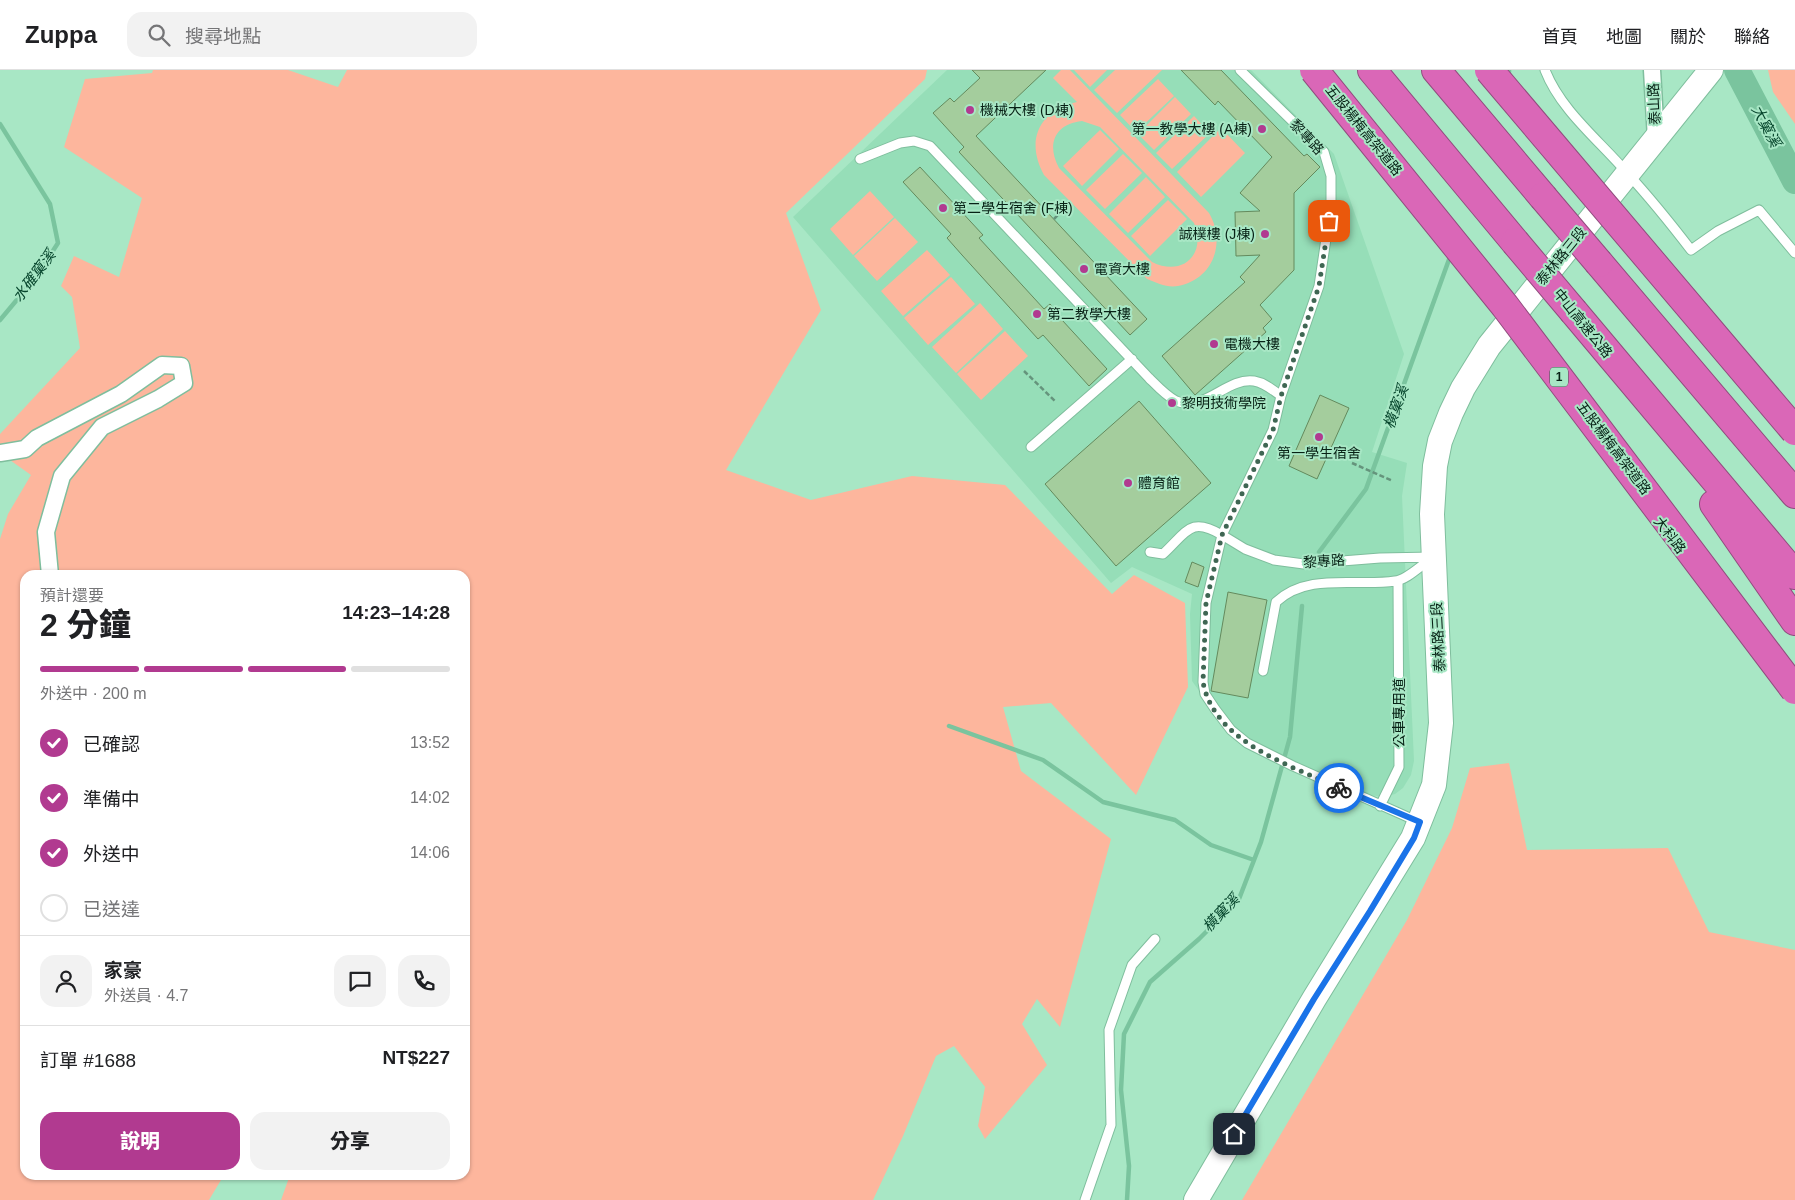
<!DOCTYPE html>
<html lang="zh-TW">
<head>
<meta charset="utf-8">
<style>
	body { margin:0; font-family:Helvetica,"Noto Sans TC",sans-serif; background:#f2f2f2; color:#202124; height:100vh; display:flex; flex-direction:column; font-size:19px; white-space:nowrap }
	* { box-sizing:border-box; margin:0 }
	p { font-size:16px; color:#757577 }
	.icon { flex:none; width:28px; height:28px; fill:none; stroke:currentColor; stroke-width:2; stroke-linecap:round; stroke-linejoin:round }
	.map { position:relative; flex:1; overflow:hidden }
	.sheet { position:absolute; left:20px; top:500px; width:450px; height:610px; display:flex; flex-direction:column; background:#fff; border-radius:15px; box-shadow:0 1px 4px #0004 }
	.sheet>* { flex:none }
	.pin { position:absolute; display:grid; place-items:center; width:42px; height:42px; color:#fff; margin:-21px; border-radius:10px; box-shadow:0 2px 8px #0006 }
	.courier { position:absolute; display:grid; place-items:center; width:50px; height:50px; margin:-25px; border:4px solid #1a73e8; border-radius:50%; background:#fff; color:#222; box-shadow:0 1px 6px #0007 }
	.summary em { font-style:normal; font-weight:800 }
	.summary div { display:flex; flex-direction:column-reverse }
	.summary { display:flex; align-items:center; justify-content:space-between; height:85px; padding:0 20px }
	h1 { font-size:32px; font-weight:800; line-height:38px }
	.bar { display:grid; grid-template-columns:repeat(4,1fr); gap:8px 5px; align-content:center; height:60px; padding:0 20px }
	.bar i { height:6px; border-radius:4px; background:#e0e0e0 }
	.bar .selected { background:#b13a90 }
	.bar p { grid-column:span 4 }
	.line { display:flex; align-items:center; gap:12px; padding:0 20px; border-top:1px solid #e0e0e0 }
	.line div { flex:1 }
	.round { display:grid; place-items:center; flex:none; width:52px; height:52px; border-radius:15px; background:#f2f2f2 }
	ol { padding:0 20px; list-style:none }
	li { display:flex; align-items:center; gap:15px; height:55px }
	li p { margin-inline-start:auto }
	li .icon { padding:5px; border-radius:50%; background:#b13a90; color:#fff; stroke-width:4 }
	li:last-child { color:#757577 }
	li i { width:28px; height:28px; border:2px solid #e0e0e0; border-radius:50% }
	.button { display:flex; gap:10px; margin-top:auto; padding:10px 20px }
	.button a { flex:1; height:58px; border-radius:15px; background:#b13a90; color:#fff; font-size:20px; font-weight:800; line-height:58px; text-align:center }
	.button a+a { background:#f2f2f2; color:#202124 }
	header { display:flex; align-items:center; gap:30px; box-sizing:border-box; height:70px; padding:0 25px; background:#fff; border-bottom:1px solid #e0e0e0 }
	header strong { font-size:24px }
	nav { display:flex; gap:28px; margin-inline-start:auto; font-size:18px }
	.search { width:350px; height:45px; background:#f2f2f2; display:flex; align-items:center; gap:12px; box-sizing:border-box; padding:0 18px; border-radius:15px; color:#757577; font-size:19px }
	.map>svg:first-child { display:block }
</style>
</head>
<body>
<header>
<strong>Zuppa</strong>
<div class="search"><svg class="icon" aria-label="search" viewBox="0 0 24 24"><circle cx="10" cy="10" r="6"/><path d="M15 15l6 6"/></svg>搜尋地點</div>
<nav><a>首頁</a><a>地圖</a><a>關於</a><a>聯絡</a></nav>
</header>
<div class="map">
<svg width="1795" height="1130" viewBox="0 0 1795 1130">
	<rect width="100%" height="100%" fill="#a8e7c5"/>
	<path fill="#96deb8" d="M 947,0 L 1251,0 L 1334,84 L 1404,284 L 1372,382 L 1407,393 L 1402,426 L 1414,691 L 1411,705 L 1403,718 L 1395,724 L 1383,727 L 1370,725 L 1230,664 L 1192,611 L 1190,544 L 1192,524 L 1132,497 L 1111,513 L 793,147 Z"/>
	<path fill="#fdb69d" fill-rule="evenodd" d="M 153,0 L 288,0 L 338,17 L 347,0 L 927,0 L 925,9 L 786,143 L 821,240 L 726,400 L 811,430 L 912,406 L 1005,415 L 1112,524 L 1134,505 L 1185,533 L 1188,617 L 1136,725 L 1051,633 L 1003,637 L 1021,701 L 1111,769 L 1060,957 L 1037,929 L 1022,954 L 1047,995 L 985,1069 L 978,1056 L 985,1017 L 954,976 L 936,986 L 903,1066 L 873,1130 L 281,1130 L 290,1105 L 465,1105 L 465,505 L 25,505 L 25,1105 L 224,1105 L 209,1130 L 0,1130 L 0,469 L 8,444 L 31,405 L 0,383 L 0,364 L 80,278 L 72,227 L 61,216 L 74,186 L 119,207 L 142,128 L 64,77 L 85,9 L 152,3 Z
		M 1061,0 L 1070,0 L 1209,143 C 1226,172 1214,209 1178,216 C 1167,218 1157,213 1147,209 L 1044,105 C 1025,70 1039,41 1077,32 L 1053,8 ZM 1082,51 L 1100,57 L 1194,153 C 1207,185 1182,207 1152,192 L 1059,98 C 1046,74 1055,54 1082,51 Z
		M 1074,0 L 1107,0 L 1090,17 Z
		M 1115,0 L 1162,0 L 1117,43 L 1094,20 Z
		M 1768,0 L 1795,0 L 1795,54 L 1773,22 Z
		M 1158,9 L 1174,26 L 1136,62 L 1120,45 Z
		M 1175,27 L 1191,44 L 1154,80 L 1138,64 Z
		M 1194,46 L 1210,63 L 1172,99 L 1156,83 Z
		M 1221,58 L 1245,83 L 1201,127 L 1177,102 Z
		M 1100,60 L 1119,79 L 1082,116 L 1063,96 Z
		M 1123,84 L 1142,103 L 1105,139 L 1086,120 Z
		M 1146,107 L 1165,127 L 1128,163 L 1109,144 Z
		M 870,121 L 894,147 L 853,185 L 830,159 Z
		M 1168,130 L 1187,149 L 1150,186 L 1131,166 Z
		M 895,148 L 918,172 L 877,211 L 854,186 Z
		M 927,180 L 950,205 L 903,246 L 881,221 Z
		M 951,207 L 975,234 L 928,275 L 904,248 Z
		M 980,233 L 1003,259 L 956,303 L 932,277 Z
		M 1005,261 L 1028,286 L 981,330 L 957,304 Z
		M 1509,693 L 1527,780 L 1668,778 L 1709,862 L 1795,880 L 1795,1130 L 1242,1130 L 1407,850 L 1452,758 L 1470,698 Z"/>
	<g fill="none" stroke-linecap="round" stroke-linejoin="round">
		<path stroke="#7ac49e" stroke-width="4.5" d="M 1509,2 L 1509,0
			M 0,54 L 50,134 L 58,173 L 36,207 L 0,250
			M 1319,482 L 1366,419 L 1451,184
			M 949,656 L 1043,690 L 1103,732 L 1175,750 L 1211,775 L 1254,790
			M 1127,1130 L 1129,1096 L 1121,1020 L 1124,964 L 1150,912 L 1199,869 L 1239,829 L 1261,772 L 1290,667 L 1302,536"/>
		<path stroke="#7ac49e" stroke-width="26" d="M 1737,0 L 1795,111"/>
	</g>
	<path fill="#a4cd9d" stroke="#648a5d" d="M 972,0 L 1046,0 L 976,66 L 1147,249 L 1130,265 L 959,82 L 964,77 L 933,43 L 950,28 L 954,32 L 980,8 Z
		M 1181,0 L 1221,0 L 1304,86 L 1307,84 L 1320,97 L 1294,123 L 1294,200 L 1260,235 L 1272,249 L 1263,258 L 1266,262 L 1195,325 L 1162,286 L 1245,212 L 1240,207 L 1260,185 L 1236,186 L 1235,142 L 1260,141 L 1240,123 L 1272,87 L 1218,31 L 1215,35 Z
		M 920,97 L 983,165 L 979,168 L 1044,239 L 1050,234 L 1063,248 L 1062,250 L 1107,299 L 1089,316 L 1043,265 L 1038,269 L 962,185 L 947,168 L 951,164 L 903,112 Z
		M 1320,325 L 1349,338 L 1317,409 L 1289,396 Z
		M 1139,331 L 1211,413 L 1116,496 L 1045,414 Z
		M 1192,492 L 1204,497 L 1198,517 L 1185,512 Z
		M 1228,522 L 1267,530 L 1248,628 L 1211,621 Z"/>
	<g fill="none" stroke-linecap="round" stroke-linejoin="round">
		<g stroke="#7fbe9d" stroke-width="11">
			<path id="lane" d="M 1240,0 L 1324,82 L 1331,106 L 1331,135 L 1319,216 L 1281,326 L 1273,360 L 1222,465 L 1245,479 L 1274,490 L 1304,494 L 1380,488 L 1433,487
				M 1545,0 C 1561,41 1600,71 1628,104 C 1650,128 1671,154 1691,180 L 1718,161 L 1759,140 L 1795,183
				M 860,89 L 900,73 L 914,71 L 930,76 L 1149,308 C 1157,316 1166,326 1176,331 C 1204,343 1227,307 1254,311 C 1265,313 1273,320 1281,326
				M 1031,377 L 1132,289
				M 1150,482 L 1163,484 C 1187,462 1190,446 1222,465 L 1206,533 L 1203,612 L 1205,624 L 1215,639 L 1231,660 L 1247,673 L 1293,696 L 1419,752
				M 1263,601 L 1276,532 C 1308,502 1356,517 1395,511 C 1407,510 1421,495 1431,489
				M 1380,736 L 1399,697 L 1398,511
				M 1085,1130 L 1111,1055 L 1109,960 L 1132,895 L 1155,869"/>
		</g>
		<g stroke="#7fbe9d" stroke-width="19">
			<path id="street" d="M 1652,0 L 1656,69
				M 0,383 L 25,379 L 37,368 L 121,324 L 162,295 L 181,296 L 184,313 L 158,329 L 102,357 L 62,406 L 46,462 L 50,505"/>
		</g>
		<g stroke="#7fbe9d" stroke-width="26">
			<path id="secondary" d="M 1196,1130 L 1314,929 L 1413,768 L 1434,715 L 1441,653 L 1432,444 L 1435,396 L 1440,371 L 1451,343 L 1463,318 L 1489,276 L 1711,0"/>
		</g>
		<g stroke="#904e7e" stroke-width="30">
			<path id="highway" d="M 1372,0 L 1515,172
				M 1436,0 L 1543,127
				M 1599,193 L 1795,424
				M 1574,242 L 1795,505
				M 1714,434 L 1795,551"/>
		</g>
		<path stroke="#65947c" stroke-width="2.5" stroke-dasharray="5 2.5" stroke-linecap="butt" d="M 1054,149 L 1067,136
			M 1024,301 L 1056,332
			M 1352,393 L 1393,411"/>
		<use href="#lane" stroke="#fff" stroke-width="9"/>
		<use href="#street" stroke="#fff" stroke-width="16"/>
		<use href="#secondary" stroke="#fff" stroke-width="24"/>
		<use href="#highway" stroke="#da67b7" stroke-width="28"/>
		<g stroke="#904e7e" stroke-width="30" stroke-linecap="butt">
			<path id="highway-bridge" d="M 1314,0 L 1505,236 L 1795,620
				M 1489,0 L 1795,361
				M 1543,127 L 1599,193
				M 1515,172 L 1574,242"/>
		</g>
		<use href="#highway-bridge" stroke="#da67b7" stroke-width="28"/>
	</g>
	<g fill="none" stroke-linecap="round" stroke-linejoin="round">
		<path stroke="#3f6653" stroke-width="5" stroke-dasharray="0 9" d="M 1329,151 L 1319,216 L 1281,326 L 1273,360 L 1222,465 L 1206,533 L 1203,612 C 1214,672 1290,695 1339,718"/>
		<path stroke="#1a73e8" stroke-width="6" d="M 1234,1064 L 1314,929 L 1370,841 L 1414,768 L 1420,752 L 1339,718"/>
	</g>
	<g fill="#b13a90" stroke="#a8e7c5" stroke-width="2">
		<circle cx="970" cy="40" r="5"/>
		<circle cx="1262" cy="59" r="5"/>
		<circle cx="943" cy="138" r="5"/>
		<circle cx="1265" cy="164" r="5"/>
		<circle cx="1084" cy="199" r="5"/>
		<circle cx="1037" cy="244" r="5"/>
		<circle cx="1214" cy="274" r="5"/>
		<circle cx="1172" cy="333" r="5"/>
		<circle cx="1319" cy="367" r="5"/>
		<circle cx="1128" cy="413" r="5"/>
	</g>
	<g text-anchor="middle" stroke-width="4" stroke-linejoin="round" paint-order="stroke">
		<rect fill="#a8e7c5" stroke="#375c4a" stroke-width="1" x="1550" y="297.5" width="18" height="19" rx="4"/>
		<g font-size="12" font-weight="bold" fill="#072115">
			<text x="1559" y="311">1</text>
		</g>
		<g font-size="14" fill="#072115" stroke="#a8e7c5">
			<text transform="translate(1654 34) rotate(-93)" y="5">泰山路</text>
			<text transform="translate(1364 60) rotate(51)" y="5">五股楊梅高架道路</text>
			<text transform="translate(1307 67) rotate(47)" y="5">黎專路</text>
			<text transform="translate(1561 186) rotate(-51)" y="5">泰林路三段</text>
			<text transform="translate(1583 253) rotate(51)" y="5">中山高速公路</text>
			<text transform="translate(1614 378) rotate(53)" y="5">五股楊梅高架道路</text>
			<text transform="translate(1670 465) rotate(53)" y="5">大科路</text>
			<text transform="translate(1324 491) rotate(-4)" y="5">黎專路</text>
			<text transform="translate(1438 567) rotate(-93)" y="5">泰林路三段</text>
			<text transform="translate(1399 643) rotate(-90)" y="5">公車專用道</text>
		</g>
		<g font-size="14" fill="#072115" stroke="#a8e7c5" text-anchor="start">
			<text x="980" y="45">機械大樓 (D棟)</text>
			<text x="1252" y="64" text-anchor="end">第一教學大樓 (A棟)</text>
			<text x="953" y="143">第二學生宿舍 (F棟)</text>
			<text x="1255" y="169" text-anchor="end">誠樸樓 (J棟)</text>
			<text x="1094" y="204">電資大樓</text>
			<text x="1047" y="249">第二教學大樓</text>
			<text x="1224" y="279">電機大樓</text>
			<text x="1182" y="338">黎明技術學院</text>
			<text x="1319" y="388" text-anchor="middle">第一學生宿舍</text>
			<text x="1138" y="418">體育館</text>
		</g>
		<g font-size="15" font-style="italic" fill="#06452c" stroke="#a8e7c5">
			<text transform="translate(1766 56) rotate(62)" y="5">大窠溪</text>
			<text transform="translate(34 206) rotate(-53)" y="5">水確窠溪</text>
			<text transform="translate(1396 337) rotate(-70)" y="5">橫窠溪</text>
			<text transform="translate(1221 843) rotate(-46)" y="5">橫窠溪</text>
		</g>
	</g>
</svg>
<div class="pin" style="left:1329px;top:151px;background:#ea580c"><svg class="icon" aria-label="bag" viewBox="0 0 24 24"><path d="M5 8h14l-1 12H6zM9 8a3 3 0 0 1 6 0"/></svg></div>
<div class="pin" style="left:1234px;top:1064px;background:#1f2937"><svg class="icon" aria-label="home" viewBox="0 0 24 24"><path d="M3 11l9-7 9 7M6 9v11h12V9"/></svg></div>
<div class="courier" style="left:1339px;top:718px"><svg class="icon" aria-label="bike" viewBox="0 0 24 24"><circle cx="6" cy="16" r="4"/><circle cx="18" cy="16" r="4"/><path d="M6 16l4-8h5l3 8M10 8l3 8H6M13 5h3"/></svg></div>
<section class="sheet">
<div class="summary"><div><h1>2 分鐘</h1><p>預計還要</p></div><em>14:23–14:28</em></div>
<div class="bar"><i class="selected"></i><i class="selected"></i><i class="selected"></i><i></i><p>外送中 · 200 m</p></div>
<ol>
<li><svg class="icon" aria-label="check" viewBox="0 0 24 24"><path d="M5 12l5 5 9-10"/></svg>已確認<p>13:52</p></li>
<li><svg class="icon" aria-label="check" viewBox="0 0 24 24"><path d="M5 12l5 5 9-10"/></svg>準備中<p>14:02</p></li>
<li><svg class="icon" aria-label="check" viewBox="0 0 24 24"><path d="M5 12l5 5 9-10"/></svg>外送中<p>14:06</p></li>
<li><i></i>已送達</li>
</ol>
<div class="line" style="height:90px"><a class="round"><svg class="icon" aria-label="person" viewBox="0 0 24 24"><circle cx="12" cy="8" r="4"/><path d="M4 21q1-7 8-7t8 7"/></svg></a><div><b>家豪</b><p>外送員 · 4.7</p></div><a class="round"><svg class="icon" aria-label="chat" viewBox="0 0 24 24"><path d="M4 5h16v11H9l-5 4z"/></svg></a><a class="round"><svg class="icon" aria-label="phone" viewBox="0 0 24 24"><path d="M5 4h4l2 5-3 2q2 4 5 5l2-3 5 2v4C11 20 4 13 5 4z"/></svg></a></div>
<div class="line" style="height:65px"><div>訂單 #1688</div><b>NT$227</b></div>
<div class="button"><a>說明</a><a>分享</a></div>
</section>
</div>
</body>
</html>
